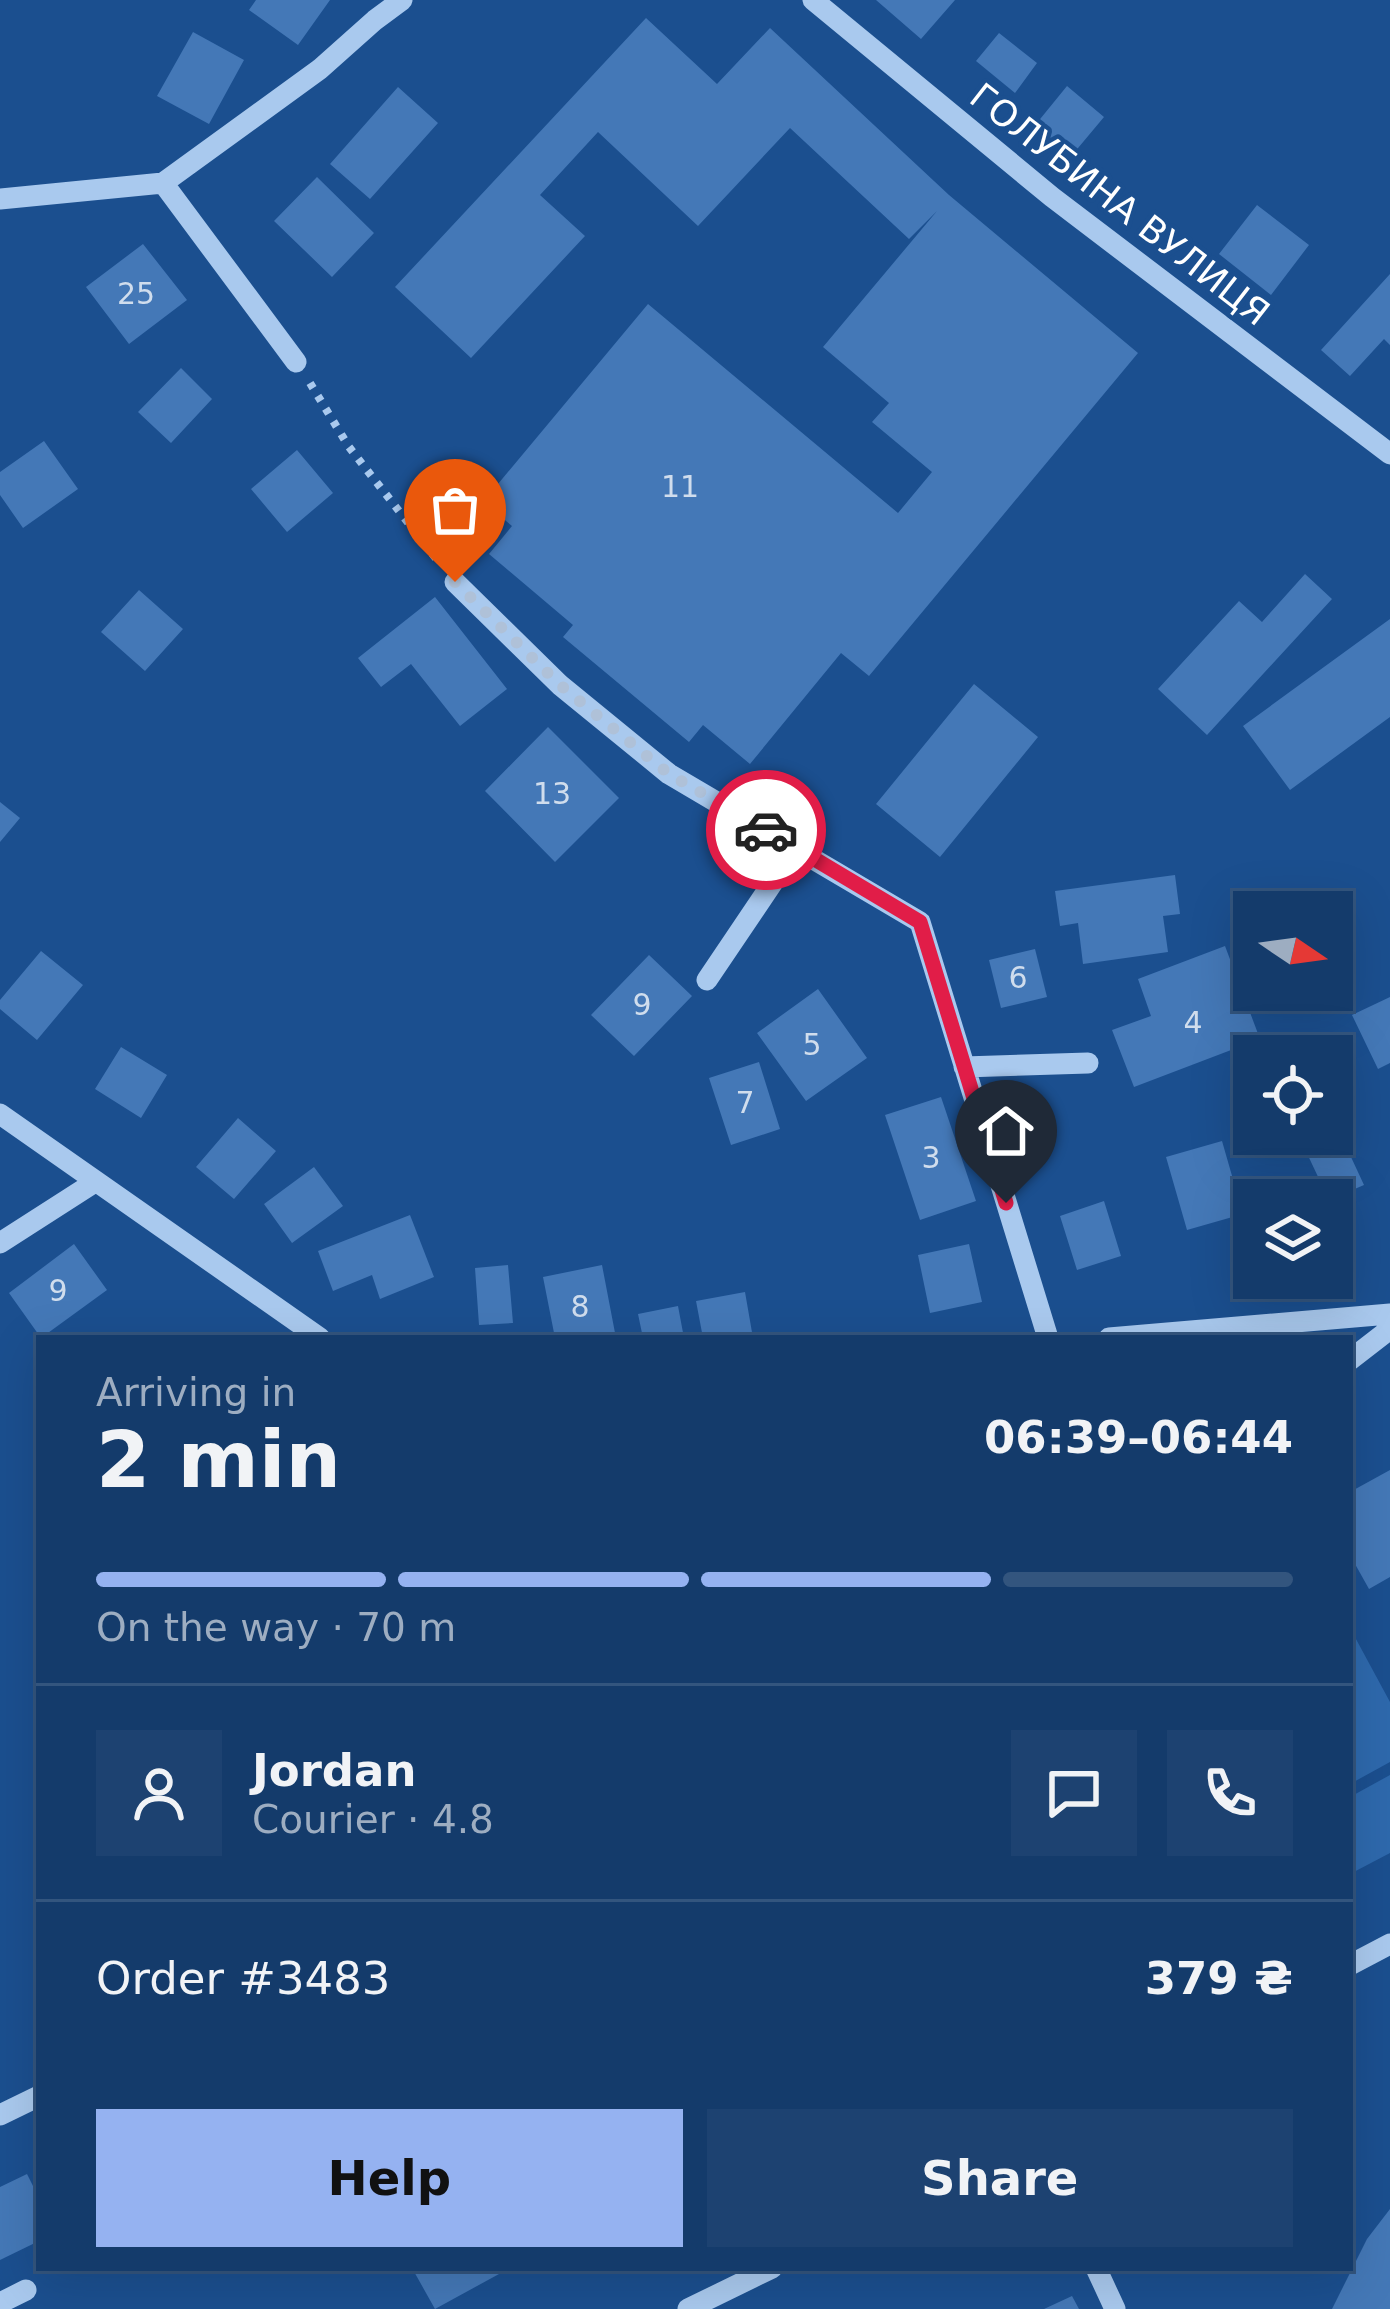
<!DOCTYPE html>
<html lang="en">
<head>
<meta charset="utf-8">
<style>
	body { margin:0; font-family:"DejaVu Sans",sans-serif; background:#1d4271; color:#f1f3f6; height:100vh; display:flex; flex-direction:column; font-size:45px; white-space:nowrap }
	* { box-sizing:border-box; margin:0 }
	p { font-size:39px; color:#9dadc1 }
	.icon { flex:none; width:66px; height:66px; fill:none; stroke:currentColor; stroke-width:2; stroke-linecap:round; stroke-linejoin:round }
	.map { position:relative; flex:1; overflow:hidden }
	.panel { position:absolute; left:36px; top:1335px; width:1317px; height:936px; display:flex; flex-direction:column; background:#143b6b; border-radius:0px; box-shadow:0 12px 48px #0002,0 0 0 3px #33557e }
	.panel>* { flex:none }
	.needle { width:78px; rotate:103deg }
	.buttons { position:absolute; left:1233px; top:891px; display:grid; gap:24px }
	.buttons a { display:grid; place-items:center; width:120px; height:120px; border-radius:0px; background:#143b6b; box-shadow:0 12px 48px #0002,0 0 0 3px #33557e; font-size:60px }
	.pin { position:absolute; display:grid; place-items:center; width:102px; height:102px; color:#fff; margin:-123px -51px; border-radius:50% 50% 50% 0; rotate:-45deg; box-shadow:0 0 12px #0007 }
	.pin .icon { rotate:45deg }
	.courier { position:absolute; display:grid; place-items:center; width:120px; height:120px; margin:-60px; border:9px solid #e11d48; border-radius:50%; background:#fff; color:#222; box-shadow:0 3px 15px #0007 }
	.overview em { font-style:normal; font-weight:600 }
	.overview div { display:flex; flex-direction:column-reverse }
	.overview { display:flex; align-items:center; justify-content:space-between; height:204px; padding:0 60px }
	h1 { font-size:78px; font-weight:600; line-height:90px }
	.bar { display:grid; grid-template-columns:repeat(4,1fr); gap:18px 12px; align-content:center; height:144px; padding:0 60px }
	.bar i { height:15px; border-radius:9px; background:#33557e }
	.bar .on { background:#95b2f1 }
	.bar p { grid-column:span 4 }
	.line { display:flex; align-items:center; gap:30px; padding:0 60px; border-top:3px solid #33557e }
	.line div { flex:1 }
	.round { display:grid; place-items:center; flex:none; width:126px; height:126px; border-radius:0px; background:#1d4271 }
	.primary-button { display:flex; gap:24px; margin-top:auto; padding:24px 60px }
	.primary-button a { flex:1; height:138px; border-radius:0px; background:#95b2f1; color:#111; font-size:48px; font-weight:600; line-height:138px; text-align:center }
	.primary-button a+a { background:#1d4271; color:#f1f3f6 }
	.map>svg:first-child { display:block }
</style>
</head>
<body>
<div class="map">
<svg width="1390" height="2309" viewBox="0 0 1390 2309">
	<rect width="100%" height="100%" fill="#1b4f8f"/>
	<path fill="#2e69ad" d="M 1350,1628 L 1390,1702 L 1390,1762 L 1350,1784 Z
		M 1390,1775 L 1390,1853 L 1350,1874 L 1350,1797 Z"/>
	<path fill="#4478b7" d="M 256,0 L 330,0 L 298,45 L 249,10 Z
		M 876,0 L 955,0 L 921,39 Z
		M 646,18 L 717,84 L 770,28 L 949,195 L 1138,353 L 869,676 L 841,653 L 750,764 L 703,725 L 689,742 L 563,637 L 573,625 L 489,554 L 512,526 L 483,502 L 648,304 L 898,513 L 932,472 L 872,422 L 889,403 L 823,347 L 937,211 L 909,239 L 790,128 L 698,226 L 598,132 L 540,195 L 585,236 L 471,358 L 395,287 Z
		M 193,32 L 244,60 L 209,124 L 157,96 Z
		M 999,33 L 1037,63 L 1015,93 L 976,61 Z
		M 1067,86 L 1104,117 L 1068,160 L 1032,129 Z
		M 398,87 L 438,123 L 370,199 L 330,164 Z
		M 317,177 L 374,233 L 332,277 L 274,221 Z
		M 1257,205 L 1309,245 L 1271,295 L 1219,254 Z
		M 143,244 L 187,300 L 129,344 L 86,287 Z
		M 1390,274 L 1390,345 L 1384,339 L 1350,376 L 1321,350 Z
		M 181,368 L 212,399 L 171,443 L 138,412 Z
		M 44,441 L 78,489 L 23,528 L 0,495 L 0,472 Z
		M 297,450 L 333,493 L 287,532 L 251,489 Z
		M 1305,574 L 1332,599 L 1207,735 L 1158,689 L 1239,601 L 1262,622 Z
		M 139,590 L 183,629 L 145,671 L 101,632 Z
		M 435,597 L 507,689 L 460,726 L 411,664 L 381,687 L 358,658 Z
		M 1390,619 L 1390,717 L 1290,790 L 1243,726 Z
		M 974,684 L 1038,737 L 940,857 L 876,804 Z
		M 548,727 L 619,798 L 555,862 L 485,791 Z
		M 0,802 L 20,818 L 0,842 Z
		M 1175,875 L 1180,914 L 1163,916 L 1168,952 L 1083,964 L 1078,923 L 1060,926 L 1055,891 Z
		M 1225,946 L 1260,1039 L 1134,1087 L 1112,1030 L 1151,1016 L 1138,979 Z
		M 1035,949 L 1047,997 L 1001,1008 L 989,960 Z
		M 41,951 L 83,985 L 37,1040 L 0,1009 L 0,1000 Z
		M 649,955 L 692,996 L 634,1056 L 591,1015 Z
		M 818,989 L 867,1058 L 806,1101 L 757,1033 Z
		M 1390,997 L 1390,1063 L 1378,1069 L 1352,1015 Z
		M 121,1047 L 167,1075 L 141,1118 L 95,1089 Z
		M 759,1062 L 780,1129 L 731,1145 L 709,1078 Z
		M 941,1097 L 976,1201 L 920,1220 L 885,1115 Z
		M 238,1118 L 276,1151 L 234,1199 L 196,1167 Z
		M 1338,1129 L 1364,1185 L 1329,1200 L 1303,1145 L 1332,1134 Z
		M 1222,1141 L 1243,1214 L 1187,1230 L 1166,1157 Z
		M 314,1167 L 343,1206 L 292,1243 L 264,1204 Z
		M 1104,1201 L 1121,1256 L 1077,1270 L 1060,1216 Z
		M 410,1215 L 434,1277 L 380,1299 L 372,1275 L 333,1291 L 318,1251 Z
		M 74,1244 L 107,1290 L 41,1338 L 9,1293 Z
		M 969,1244 L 982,1302 L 930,1313 L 918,1255 Z
		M 508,1265 L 513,1323 L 479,1325 L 475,1268 Z
		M 602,1265 L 616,1338 L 555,1338 L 543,1277 Z
		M 745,1292 L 753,1338 L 703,1338 L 696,1301 Z
		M 678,1306 L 684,1338 L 643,1338 L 638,1314 Z
		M 1390,1470 L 1390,1577 L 1369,1589 L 1350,1555 L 1350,1492 Z
		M 27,2174 L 39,2198 L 39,2241 L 0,2260 L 0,2187 Z
		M 1390,2209 L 1390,2309 L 1332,2309 L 1367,2239 Z
		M 412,2268 L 510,2268 L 435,2309 Z
		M 1072,2296 L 1079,2309 L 1044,2309 Z"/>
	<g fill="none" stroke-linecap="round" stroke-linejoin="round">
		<path stroke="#a9c9ee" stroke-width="8" stroke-dasharray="6 9" stroke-linecap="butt" d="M 310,383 L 349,447 L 438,561"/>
		<path stroke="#a9c9ee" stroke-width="21" d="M 813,0 L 1052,197 L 1390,454
			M 163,183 L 296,362
			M 0,199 L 163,183 L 320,69 L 375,20 L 402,0
			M 455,582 L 560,685 L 669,774 L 920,922 L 1048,1338
			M 707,980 L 796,848
			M 964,1067 L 1088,1063
			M 0,1114 L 320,1338
			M 0,1243 L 95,1182
			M 1109,1338 L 1390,1314
			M 1350,1360 L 1390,1329
			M 1350,1965 L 1390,1944
			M 0,2115 L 39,2096
			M 1096,2268 L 1115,2309
			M 0,2303 L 26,2290
			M 688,2309 L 772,2268"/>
	</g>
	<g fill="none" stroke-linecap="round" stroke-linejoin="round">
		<path stroke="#afc1d8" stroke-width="12" stroke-dasharray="0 21.6" d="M 455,582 L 560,685 L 669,774 L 766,830"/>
		<path stroke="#e11d48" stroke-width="15" d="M 766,830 L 920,922 L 1006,1203"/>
	</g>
	<g text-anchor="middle" stroke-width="9" stroke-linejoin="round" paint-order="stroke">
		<g font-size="30" fill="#d0dded">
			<text x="136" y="304">25</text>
			<text x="680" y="497">11</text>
			<text x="552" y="804">13</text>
			<text x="1018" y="988">6</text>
			<text x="642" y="1015">9</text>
			<text x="1193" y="1033">4</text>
			<text x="812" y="1055">5</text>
			<text x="745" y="1113">7</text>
			<text x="931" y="1168">3</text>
			<text x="58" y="1301">9</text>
			<text x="580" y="1317">8</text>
		</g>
		<g font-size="36" fill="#fff" stroke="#1b4f8f">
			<text transform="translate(1120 204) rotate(38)" y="13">ГОЛУБИНА ВУЛИЦЯ</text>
		</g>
	</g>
</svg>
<div class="buttons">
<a><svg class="needle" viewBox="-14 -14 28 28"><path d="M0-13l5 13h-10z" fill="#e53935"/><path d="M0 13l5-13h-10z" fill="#9dadc1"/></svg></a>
<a><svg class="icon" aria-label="locate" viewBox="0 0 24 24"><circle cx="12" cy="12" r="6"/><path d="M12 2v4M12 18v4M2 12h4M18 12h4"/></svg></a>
<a><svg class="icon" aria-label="layers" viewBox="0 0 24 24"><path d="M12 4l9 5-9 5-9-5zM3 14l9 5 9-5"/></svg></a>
</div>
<div class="pin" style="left:455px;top:582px;background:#ea580c"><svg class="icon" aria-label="bag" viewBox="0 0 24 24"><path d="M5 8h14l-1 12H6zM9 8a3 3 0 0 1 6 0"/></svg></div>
<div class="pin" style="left:1006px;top:1203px;background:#1f2937"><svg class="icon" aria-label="home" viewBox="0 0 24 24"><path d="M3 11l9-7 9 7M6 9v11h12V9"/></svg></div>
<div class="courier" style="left:766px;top:830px"><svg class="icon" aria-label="car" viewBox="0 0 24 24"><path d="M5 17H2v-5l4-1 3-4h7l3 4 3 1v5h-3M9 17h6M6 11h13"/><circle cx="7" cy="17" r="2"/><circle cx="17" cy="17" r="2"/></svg></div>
<section class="panel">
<div class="overview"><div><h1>2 min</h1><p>Arriving in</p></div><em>06:39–06:44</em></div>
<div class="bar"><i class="on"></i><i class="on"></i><i class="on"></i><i></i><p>On the way · 70 m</p></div>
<div class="line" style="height:216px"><a class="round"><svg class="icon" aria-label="person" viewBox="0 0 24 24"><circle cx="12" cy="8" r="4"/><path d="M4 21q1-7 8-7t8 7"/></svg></a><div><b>Jordan</b><p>Courier · 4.8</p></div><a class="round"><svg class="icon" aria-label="chat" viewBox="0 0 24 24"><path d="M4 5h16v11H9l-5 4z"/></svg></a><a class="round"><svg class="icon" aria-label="phone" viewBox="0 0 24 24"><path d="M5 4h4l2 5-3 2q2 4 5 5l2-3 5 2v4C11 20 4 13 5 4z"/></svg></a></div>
<div class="line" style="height:156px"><div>Order #3483</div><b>379 ₴</b></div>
<div class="primary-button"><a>Help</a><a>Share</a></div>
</section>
</div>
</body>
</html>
